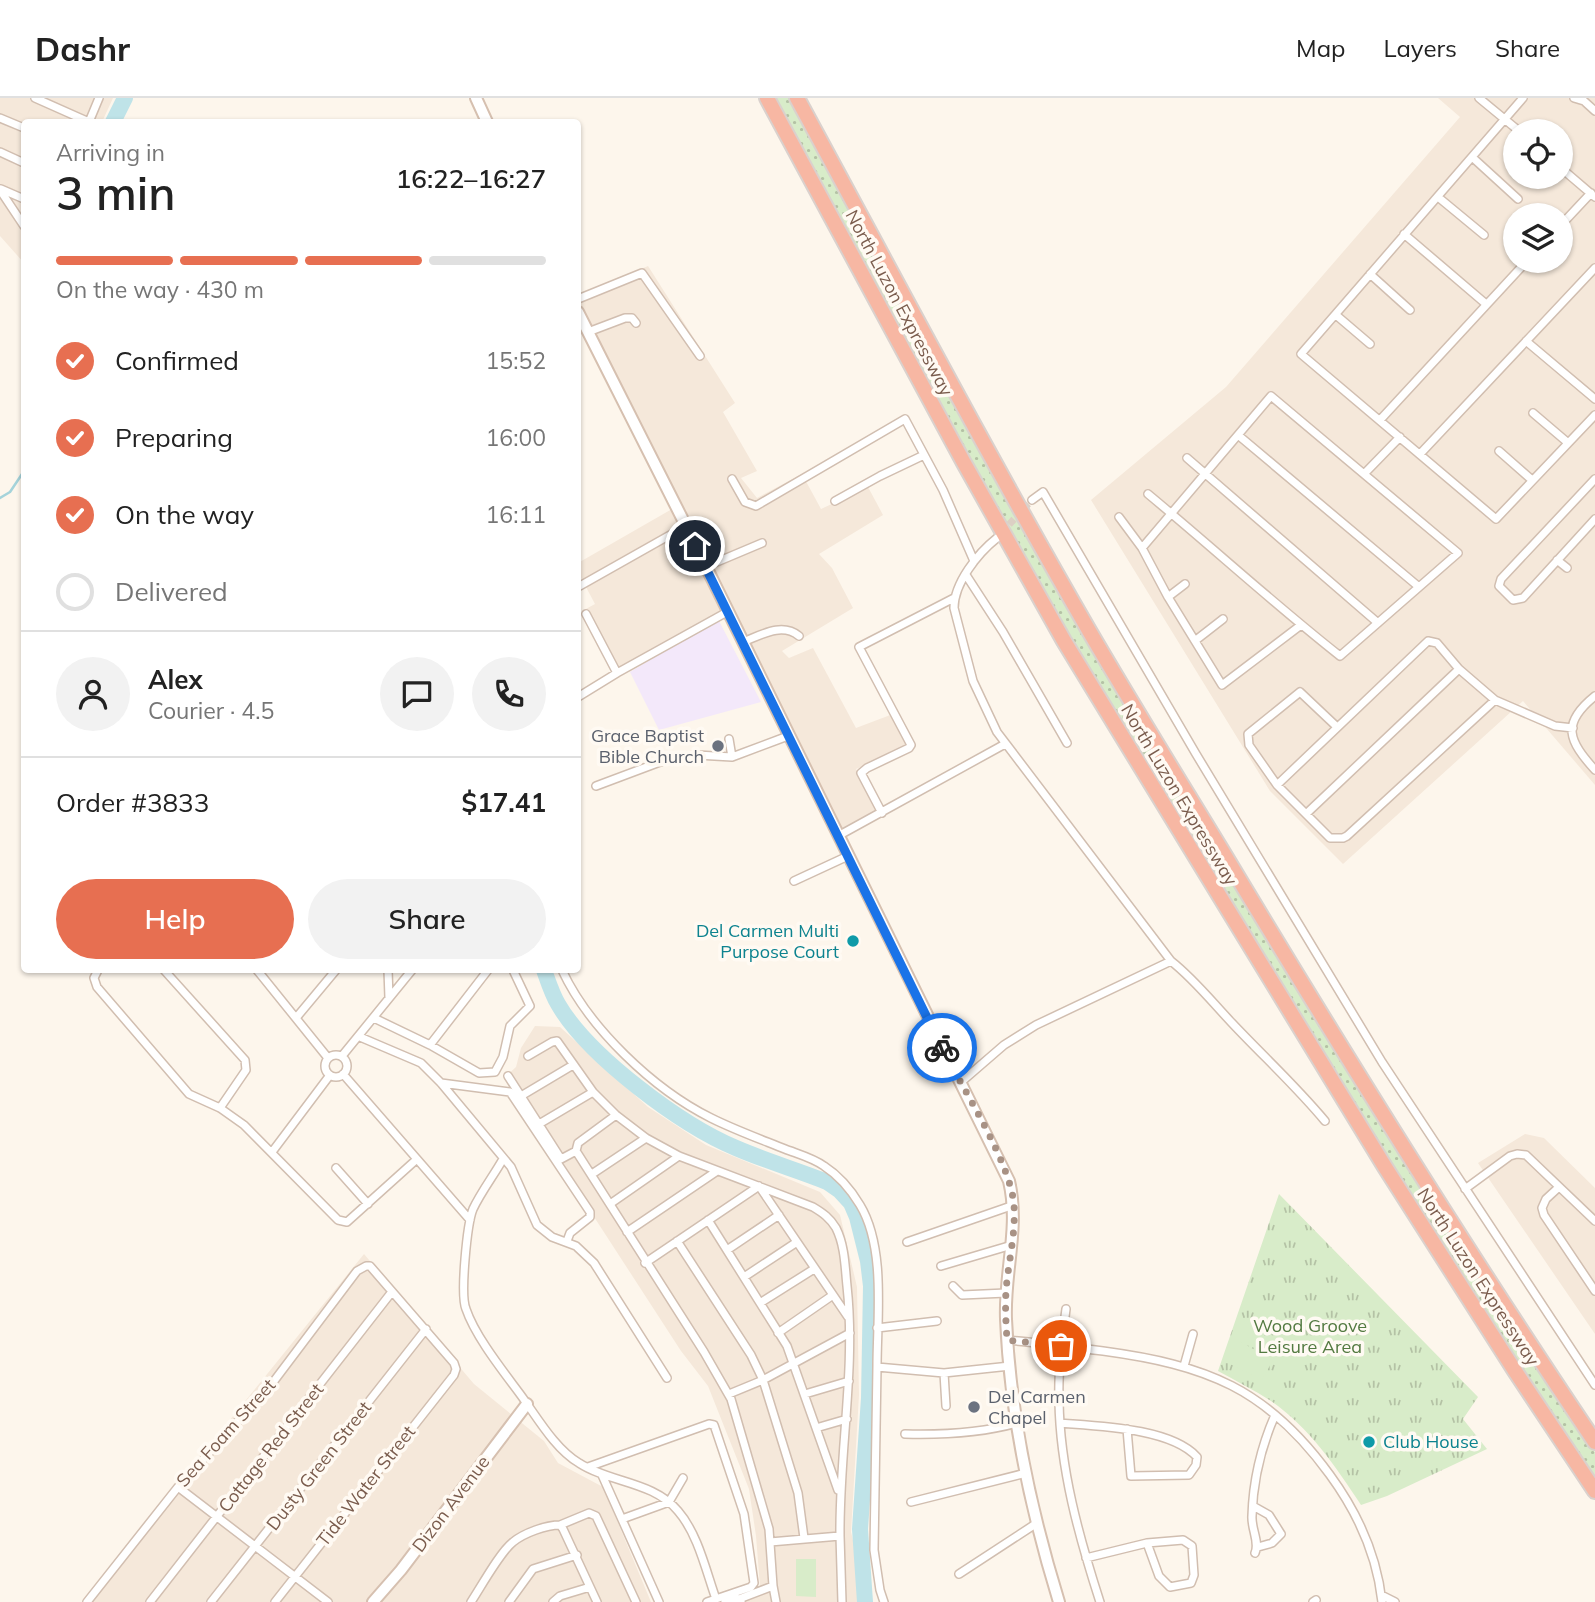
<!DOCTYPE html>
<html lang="en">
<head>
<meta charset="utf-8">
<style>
	body { margin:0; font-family:Mulish,sans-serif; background:#f2f2f2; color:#222; height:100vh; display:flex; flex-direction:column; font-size:26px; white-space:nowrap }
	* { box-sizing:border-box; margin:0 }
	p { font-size:23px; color:#767676 }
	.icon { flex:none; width:38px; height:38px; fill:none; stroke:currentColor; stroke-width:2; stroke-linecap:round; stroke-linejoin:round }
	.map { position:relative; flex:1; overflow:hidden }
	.drawer { position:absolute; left:21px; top:21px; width:560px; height:854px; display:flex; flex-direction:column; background:#fff; border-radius:7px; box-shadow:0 2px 5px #0004 }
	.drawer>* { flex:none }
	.tools { position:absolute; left:1503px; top:21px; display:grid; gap:14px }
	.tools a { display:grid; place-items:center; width:70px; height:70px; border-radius:50%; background:#fff; box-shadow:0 2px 5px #0004; font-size:35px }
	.pin { position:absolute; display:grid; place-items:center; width:60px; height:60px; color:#fff; margin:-30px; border:4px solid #fff; border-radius:50%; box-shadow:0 2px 7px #0007 }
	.courier { position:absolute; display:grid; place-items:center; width:70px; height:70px; margin:-35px; border:5px solid #1a73e8; border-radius:50%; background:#fff; color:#222; box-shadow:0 2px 9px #0007 }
	.head em { font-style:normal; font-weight:600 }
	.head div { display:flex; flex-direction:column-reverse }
	.head { display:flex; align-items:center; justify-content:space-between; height:119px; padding:0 35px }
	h1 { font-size:46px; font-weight:600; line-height:52px }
	.bar { display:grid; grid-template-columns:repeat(4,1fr); gap:10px 7px; align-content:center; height:84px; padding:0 35px }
	.bar i { height:9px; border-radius:5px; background:#e0e0e0 }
	.bar .selected { background:#e76f51 }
	.bar p { grid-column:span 4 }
	.line { display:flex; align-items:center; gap:18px; padding:0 35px; border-top:2px solid #e0e0e0 }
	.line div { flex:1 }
	.round { display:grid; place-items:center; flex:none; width:74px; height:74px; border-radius:37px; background:#f2f2f2 }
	ol { padding:0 35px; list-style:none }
	li { display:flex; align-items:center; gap:21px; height:77px }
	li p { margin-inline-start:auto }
	li .icon { padding:7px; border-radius:50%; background:#e76f51; color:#fff; stroke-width:4 }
	li:last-child { color:#767676 }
	li i { width:38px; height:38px; border:4px solid #e0e0e0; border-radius:50% }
	.action { display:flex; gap:14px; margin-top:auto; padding:14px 35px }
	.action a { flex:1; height:80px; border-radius:42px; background:#e76f51; color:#fff; font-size:28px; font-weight:600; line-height:80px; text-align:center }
	.action a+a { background:#f2f2f2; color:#222 }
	header { display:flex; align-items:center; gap:42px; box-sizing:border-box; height:98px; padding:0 35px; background:#fff; border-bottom:2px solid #e0e0e0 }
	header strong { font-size:33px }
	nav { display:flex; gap:38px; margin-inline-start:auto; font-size:24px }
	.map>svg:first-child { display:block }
</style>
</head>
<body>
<header>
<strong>Dashr</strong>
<nav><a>Map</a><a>Layers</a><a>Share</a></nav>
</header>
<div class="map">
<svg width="1595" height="1504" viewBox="0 0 1595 1504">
	<defs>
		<pattern id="grass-dots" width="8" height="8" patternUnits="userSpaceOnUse" patternTransform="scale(1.75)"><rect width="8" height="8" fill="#d8ecc9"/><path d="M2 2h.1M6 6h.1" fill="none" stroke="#b4c2a5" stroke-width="1.8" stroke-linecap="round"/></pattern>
		<pattern id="park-tufts" width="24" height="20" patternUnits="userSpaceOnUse" patternTransform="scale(1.75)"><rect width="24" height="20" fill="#d8ecc9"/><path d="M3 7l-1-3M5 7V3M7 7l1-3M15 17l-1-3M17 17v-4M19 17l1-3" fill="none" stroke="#b4c2a5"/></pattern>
	</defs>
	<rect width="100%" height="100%" fill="#fdf6ec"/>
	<path fill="#f5e8da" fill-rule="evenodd" d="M 0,0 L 113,0 L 102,24 L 24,24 L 24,165 L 0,138 Z
		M 1438,0 L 1595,0 L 1595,687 L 1523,603 L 1343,766 L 1270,693 L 1091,402 L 1226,289 L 1460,19 ZM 1516,33 L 1561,33 L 1561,79 L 1516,79 ZM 1516,117 L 1561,117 L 1561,163 L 1516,163 Z
		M 648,168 L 735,305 L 723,314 L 757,373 L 741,380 L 757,400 L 802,376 L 821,411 L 868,389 L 883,417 L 819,456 L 832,470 L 853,510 L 782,553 L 789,560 L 813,550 L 856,630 L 893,616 L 909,648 L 856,671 L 878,714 L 837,735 L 578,210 L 578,198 Z
		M 672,411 L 722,515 L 617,573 L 584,512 L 595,506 L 578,474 L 578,465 Z
		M 535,928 L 560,929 L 648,1009 L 706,1047 L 820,1094 L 840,1117 L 857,1189 L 859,1297 L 851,1434 L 859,1467 L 857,1504 L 717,1504 L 760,1488 L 756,1438 L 749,1391 L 708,1288 L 681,1253 L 504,980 L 516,969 L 521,950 Z
		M 1525,1036 L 1544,1040 L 1595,1090 L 1595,1236 L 1478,1065 Z
		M 364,1156 L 474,1286 L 544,1343 L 558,1365 L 603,1389 L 651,1504 L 83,1504 Z"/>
	<path fill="#f3e8fa" d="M 718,521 L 761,604 L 659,632 L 630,574 Z"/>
	<path fill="url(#grass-dots)" d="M 773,0 L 791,0 L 979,346 L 1536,1264 L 1595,1354 L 1595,1385 L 1465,1188 L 1045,499 L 966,358 Z"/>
	<path fill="url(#park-tufts)" d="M 1279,1096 L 1478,1299 L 1463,1321 L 1487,1351 L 1387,1398 L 1361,1407 C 1336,1369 1309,1329 1271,1303 C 1254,1292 1236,1283 1218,1273 Z"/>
	<path fill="#d8ecc9" d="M 1239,1243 L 1273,1262 L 1262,1282 L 1227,1264 Z
		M 796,1461 L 816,1461 L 816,1499 L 796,1498 Z"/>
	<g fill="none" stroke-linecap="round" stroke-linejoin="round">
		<path stroke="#a5d3da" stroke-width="2.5" d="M 0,400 L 10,394 L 24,373"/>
		<path stroke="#bfe3e8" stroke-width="16" d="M 113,24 L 125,0
			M 544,872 C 548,883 552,896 558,906 C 588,958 681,1027 736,1050 C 766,1063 797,1072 827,1084 L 840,1093 L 851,1105 L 857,1119 L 868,1163 L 871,1188 L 869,1300 L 860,1431 L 865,1504"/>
		<path stroke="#dcd0c4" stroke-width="7" stroke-dasharray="7 3.5" stroke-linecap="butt" d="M 1002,434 L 1032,402"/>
		<g stroke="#d1beb0" stroke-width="10">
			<path id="street" d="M 35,0 L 89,24
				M 1479,0 L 1519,33
				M 1523,0 L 1301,256 L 1496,421 L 1595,317
				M 1574,0 L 1584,3 L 1595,13
				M 0,20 L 24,30
				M 89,24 L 99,0
				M 0,54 L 24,65
				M 1472,59 L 1518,101
				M 1561,70 L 1595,99
				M 1,91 L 24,101
				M 0,92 L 24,128
				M 1438,99 L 1484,137
				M 1561,127 L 1591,95
				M 1404,136 L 1486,206
				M 1370,176 L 1410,212
				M 578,201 L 642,175 L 700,258
				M 1336,217 L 1370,246
				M 588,234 L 625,220 L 632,220 L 636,225
				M 1526,243 L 1595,301
				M 1533,315 L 1567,344
				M 1380,322 L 1527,163
				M 1238,337 L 1419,489
				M 1499,353 L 1532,382
				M 1420,356 L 1595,170
				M 1187,360 L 1378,525
				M 1364,376 L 1400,339
				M 732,381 L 745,404 L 756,408 L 905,321 L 943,392 L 974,463
				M 1595,381 L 1501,481 L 1499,488 L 1513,502 L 1523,500 L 1595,421
				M 1032,402 L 1043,394 L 1196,656 L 1382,964 L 1595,1287
				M 835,403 L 880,378 L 924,357
				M 1119,419 L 1142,450 L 1168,499 L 1222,587 L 1301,527
				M 997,440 C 978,455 954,485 954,510 L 973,583 L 997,634 L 1171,863 C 1194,881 1212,904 1232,925 C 1263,958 1296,988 1325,1023
				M 1142,450 C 1185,399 1228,349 1271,298 L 1458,455 L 1340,558 C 1274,506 1212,449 1148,396
				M 1557,462 L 1567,470
				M 705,469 L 762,445
				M 966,477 L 1003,534 L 1067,645
				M 578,489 L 686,428
				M 1168,499 L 1185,486
				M 586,516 L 617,575
				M 1196,542 L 1223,521
				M 743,544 C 761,537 782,524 799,538
				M 1595,598 C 1560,626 1569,643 1595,672
				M 578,599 L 617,575 L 727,514
				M 1336,628 L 1300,594 L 1248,636 L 1249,647 L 1277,687 L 1330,740 L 1343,740 L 1347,738 L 1495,602
				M 729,641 L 732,659
				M 1277,687 L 1428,543 L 1437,545 L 1459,571 L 1495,602 L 1555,628 L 1573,630
				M 596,688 L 668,661 L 697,657 L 732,659 L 788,638
				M 882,715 L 861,675 L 867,670 L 909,650 L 911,647 L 859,549 L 954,500
				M 1306,716 L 1459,571
				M 838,738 L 1005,646
				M 794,783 L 848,758
				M 98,872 L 94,880 L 97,889 L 189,996 L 220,1010 L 244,1027 L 338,1122 L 347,1124 L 417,1061
				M 164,872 L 245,962 L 246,972 L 220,1010
				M 257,872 L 328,960
				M 388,872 L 389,900
				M 562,872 C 589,930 653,991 711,1020 C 735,1032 760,1041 785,1051 C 798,1056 813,1060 824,1068 C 838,1077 851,1092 860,1107 C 886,1150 877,1220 877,1269 L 944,1275 L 1010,1268
				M 296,920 L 336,872
				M 374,920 L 430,947 L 479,975 L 495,974 L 503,959 L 510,928 L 530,908 L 513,872
				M 360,939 L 421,965 L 441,985 L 511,1069 L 537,1127 L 552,1139 L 576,1148 L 594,1165 L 667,1280
				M 430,947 L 488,872
				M325 968a11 11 0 1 1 22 0a11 11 0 1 1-22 0Z
				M 342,958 L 412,872
				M 528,958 L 552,944 L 557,943 L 593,994 L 616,1017 L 646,1040 L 679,1058 L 813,1109 C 823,1115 830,1120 836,1130 C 845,1148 845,1169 847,1188 C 856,1271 839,1354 840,1438
				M 343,976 L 470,1122
				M 508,978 L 561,1061 L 576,1053
				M 441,985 L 510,994 L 590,1114 L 590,1119 L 570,1135 L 567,1143
				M 960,985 L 1004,947 L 1036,927 L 1171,863
				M 521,998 L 573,967
				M 616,1017 L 578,1045 L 576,1053 L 704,1254 L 731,1301 L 769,1431 L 773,1488 L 776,1504
				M 539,1026 L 593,994
				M 272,1054 L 330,977
				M 503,1061 C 494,1077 481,1094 473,1111 C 467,1126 460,1197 466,1211 C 475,1238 503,1273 520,1296 C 537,1319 555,1351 579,1365 C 610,1385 653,1383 678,1413 C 698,1436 706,1473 716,1501
				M 336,1070 L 368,1106
				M 592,1076 L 646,1040
				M 1559,1089 L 1546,1101 L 1542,1110 L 1544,1117 L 1595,1193
				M 1465,1091 L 1510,1058 L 1517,1056 L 1526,1057 L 1595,1123
				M 610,1106 L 679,1058
				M 708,1122 L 787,1248 L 838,1392
				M 627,1134 L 717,1073
				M 677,1143 L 751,1257 L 763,1282 L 798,1395 L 804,1440
				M 907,1144 L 1014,1107
				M 727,1152 L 779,1117
				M 645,1165 L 759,1088 L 848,1219
				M 941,1168 L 1012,1147
				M 744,1179 L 797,1144
				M 953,1188 L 962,1197 L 1006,1195
				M 760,1205 L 814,1171
				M 1066,1211 C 1062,1241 1058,1272 1059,1303 C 1060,1371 1079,1439 1100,1504
				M 877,1230 L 937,1223
				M 778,1235 L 833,1197
				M 1007,1242 C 1039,1245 1071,1249 1103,1253 C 1206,1267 1267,1290 1330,1377 C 1357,1414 1377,1457 1382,1504
				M 1184,1268 L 1193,1236
				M 877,1269 L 874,1452 L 880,1492 L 884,1504
				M 944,1275 L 946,1308
				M 729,1296 L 763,1282 L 850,1235
				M 805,1296 L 849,1283
				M 1060,1325 C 1098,1328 1171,1330 1197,1359 L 1196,1367 L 1189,1377 L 1131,1378 L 1127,1331
				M 816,1330 L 847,1321
				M 905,1336 C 943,1337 981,1335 1017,1325
				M 588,1369 L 709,1326 L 714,1327 L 744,1416 L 754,1485 L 751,1489 L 707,1504
				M 602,1377 L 659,1504
				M 178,1389 L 328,1504
				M 911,1404 L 1026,1375
				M 1253,1408 L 1269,1417 L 1281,1436
				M 622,1421 L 669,1404 L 683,1380
				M 560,1427 L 589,1415 L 596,1418 L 636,1504
				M 770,1444 L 840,1438 L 842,1504
				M 1258,1449 L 1272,1445 L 1281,1436
				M 1255,1455 C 1260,1444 1251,1431 1252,1418 C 1253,1383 1261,1349 1275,1317
				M 1086,1460 L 1147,1445 L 1183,1442 L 1192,1448 L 1194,1477 L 1191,1485 L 1170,1489 L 1159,1478 L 1147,1445
				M 959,1476 L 1037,1425
				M 1381,1497 L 1395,1504
				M 739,1501 L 773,1488
				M 87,1504 L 178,1389 L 271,1287 L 357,1173 L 366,1168 L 370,1168 L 454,1265 L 456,1271 L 454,1277 L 275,1504
				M 150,1504 L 391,1195
				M 211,1504 L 426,1231
				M 471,1504 C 481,1489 500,1454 513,1444 C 524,1435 546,1427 560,1427 L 563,1431 L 597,1504
				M 509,1504 L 533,1471 L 577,1457
				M 553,1504 L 560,1498 L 590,1489
				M 725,1504 L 736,1500 L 741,1503
				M 1313,1504 L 1316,1502"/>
		</g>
		<g stroke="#d6c0b0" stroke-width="14">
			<path id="secondary" d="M 476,0 L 487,24
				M 578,214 L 686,428 L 1009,1083 C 1020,1129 1004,1174 1006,1221 C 1010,1317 1031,1413 1059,1504
				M 373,1504 L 401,1472 L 527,1306"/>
		</g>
		<g stroke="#dad1cd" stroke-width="18">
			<path id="highway" d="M 767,0 L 964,365 L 1064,543 L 1385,1069 L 1515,1273 L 1595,1393
				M 797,0 C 893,177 987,356 1088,531 C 1131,605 1177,679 1222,753 C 1342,953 1465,1151 1595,1344"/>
		</g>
		<use href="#street" stroke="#fff" stroke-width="7"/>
		<use href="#secondary" stroke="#fff" stroke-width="10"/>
		<use href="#highway" stroke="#f7b7a3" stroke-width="14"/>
	</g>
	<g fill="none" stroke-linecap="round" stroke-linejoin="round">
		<path stroke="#a89285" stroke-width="7" stroke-dasharray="0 12.6" d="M 942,950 C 963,991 1010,1063 1014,1107 C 1016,1136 1008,1165 1006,1193 C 1005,1210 1006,1226 1007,1242 L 1061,1248"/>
		<path stroke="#1a73e8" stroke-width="9" d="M 695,448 L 942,950"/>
	</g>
	<g fill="#6b7280" stroke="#fffaf3" stroke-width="2.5">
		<circle cx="718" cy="648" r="7"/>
		<circle cx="974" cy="1309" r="7"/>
	</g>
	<g fill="#0f9aa8" stroke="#fffaf3" stroke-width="2.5">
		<circle cx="853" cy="843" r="7"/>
		<circle cx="1369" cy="1344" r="7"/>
	</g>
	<g text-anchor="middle" stroke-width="7" stroke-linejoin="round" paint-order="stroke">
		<g font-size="18" fill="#7a5c4d" stroke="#fffaf3">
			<text transform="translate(899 205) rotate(62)" y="6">North Luzon Expressway</text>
			<text transform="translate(1179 697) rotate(59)" y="6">North Luzon Expressway</text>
			<text transform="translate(1478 1179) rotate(57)" y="6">North Luzon Expressway</text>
			<text transform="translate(226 1335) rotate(-48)" y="6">Sea Foam Street</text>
			<text transform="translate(271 1350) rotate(-52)" y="6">Cottage Red Street</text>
			<text transform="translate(319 1368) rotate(-52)" y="6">Dusty Green Street</text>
			<text transform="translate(366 1388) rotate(-52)" y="6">Tide Water Street</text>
			<text transform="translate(451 1406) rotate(-53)" y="6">Dizon Avenue</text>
		</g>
		<g font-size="18" fill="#5b616d" stroke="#fffaf3" text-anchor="end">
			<text x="704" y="644">Grace Baptist<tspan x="704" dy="21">Bible Church</tspan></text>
			<text x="988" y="1305" text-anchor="start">Del Carmen<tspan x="988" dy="21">Chapel</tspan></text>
		</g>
		<g font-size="18" fill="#0d838f" stroke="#fffaf3" text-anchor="end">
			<text x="839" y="839">Del Carmen Multi<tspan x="839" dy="21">Purpose Court</tspan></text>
			<text x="1383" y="1350" text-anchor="start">Club House</text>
		</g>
		<g font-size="18" fill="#537a41" stroke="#fffaf3">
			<text x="1310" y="1234">Wood Groove<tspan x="1310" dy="21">Leisure Area</tspan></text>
		</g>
	</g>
</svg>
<div class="tools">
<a><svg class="icon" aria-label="locate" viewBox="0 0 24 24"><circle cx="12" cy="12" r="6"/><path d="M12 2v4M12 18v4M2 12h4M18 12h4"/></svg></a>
<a><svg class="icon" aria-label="layers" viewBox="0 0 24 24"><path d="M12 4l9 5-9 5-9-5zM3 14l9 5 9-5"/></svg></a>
</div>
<div class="pin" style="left:1061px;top:1248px;background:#ea580c"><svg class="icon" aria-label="bag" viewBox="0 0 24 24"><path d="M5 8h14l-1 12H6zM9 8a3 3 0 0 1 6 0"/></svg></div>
<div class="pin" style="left:695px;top:448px;background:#1f2937"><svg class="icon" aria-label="home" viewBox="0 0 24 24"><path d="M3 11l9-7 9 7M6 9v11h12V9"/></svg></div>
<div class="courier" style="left:942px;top:950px"><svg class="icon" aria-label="bike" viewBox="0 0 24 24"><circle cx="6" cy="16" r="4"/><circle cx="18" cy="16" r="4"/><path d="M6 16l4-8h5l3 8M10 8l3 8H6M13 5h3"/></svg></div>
<section class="drawer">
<div class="head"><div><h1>3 min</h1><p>Arriving in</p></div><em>16:22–16:27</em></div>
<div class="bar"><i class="selected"></i><i class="selected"></i><i class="selected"></i><i></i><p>On the way · 430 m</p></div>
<ol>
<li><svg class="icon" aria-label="check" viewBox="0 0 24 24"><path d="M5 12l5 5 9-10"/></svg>Confirmed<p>15:52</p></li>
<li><svg class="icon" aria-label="check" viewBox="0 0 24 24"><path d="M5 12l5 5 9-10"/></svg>Preparing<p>16:00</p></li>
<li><svg class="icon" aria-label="check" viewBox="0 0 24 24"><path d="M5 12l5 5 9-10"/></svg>On the way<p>16:11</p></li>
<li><i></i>Delivered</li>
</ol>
<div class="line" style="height:126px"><a class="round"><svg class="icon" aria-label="person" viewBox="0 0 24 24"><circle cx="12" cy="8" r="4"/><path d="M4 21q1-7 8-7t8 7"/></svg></a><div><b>Alex</b><p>Courier · 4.5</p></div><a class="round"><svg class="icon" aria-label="chat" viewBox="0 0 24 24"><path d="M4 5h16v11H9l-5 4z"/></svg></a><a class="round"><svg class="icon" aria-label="phone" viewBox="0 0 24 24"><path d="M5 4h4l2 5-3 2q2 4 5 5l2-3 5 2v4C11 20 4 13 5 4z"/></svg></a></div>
<div class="line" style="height:91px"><div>Order #3833</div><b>$17.41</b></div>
<div class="action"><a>Help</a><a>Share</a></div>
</section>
</div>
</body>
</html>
